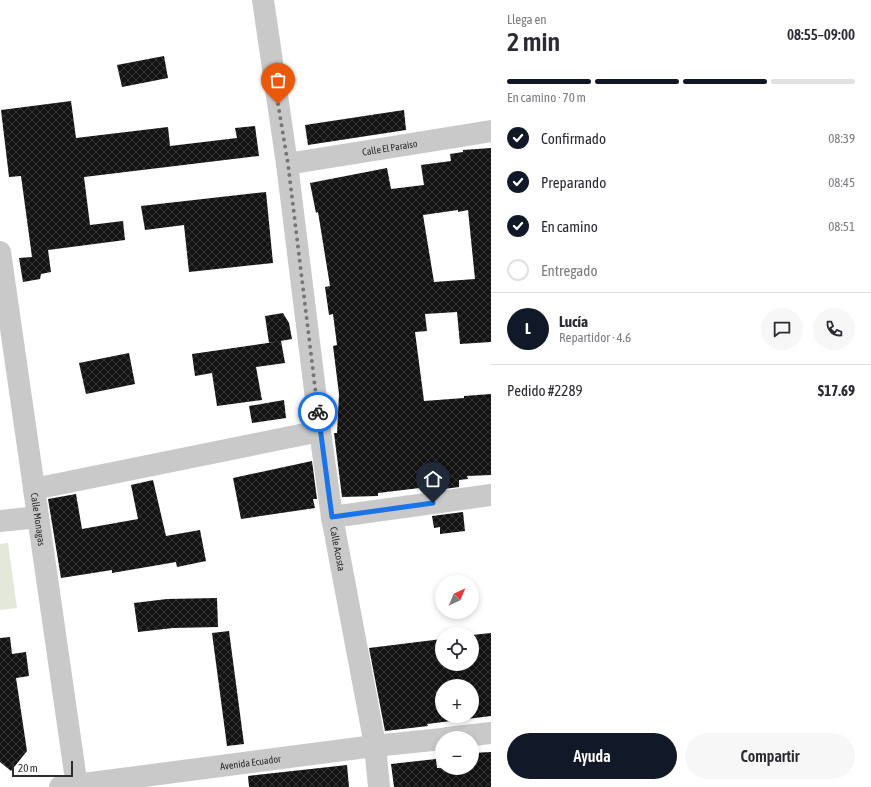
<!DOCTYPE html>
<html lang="es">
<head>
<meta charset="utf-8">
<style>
	body { margin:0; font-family:"Asap Condensed",sans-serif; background:#f7f7f7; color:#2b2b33; height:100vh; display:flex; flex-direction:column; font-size:15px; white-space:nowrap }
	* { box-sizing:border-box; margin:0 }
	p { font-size:13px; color:#7c7c81 }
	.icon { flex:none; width:22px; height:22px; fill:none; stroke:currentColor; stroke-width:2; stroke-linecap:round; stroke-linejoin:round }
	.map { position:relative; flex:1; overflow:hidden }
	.sheet { display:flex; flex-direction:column; background:#fff; width:380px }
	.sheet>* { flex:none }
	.needle { width:26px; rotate:44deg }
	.controls { position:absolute; left:435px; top:575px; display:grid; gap:8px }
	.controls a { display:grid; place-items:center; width:44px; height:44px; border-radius:50%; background:#fff; box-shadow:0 2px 6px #0003; font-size:20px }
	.scale { position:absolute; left:12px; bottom:10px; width:61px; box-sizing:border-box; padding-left:4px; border:2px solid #2c2c2c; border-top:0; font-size:11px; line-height:14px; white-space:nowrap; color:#2c2c2c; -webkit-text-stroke:3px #fff; paint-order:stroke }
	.pin { position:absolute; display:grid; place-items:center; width:34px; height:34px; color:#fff; margin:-41px -17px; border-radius:50% 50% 50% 0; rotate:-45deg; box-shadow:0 0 4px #0007 }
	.pin .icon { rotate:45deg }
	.courier { position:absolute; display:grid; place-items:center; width:40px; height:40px; margin:-20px; border:3px solid #1a73e8; border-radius:50%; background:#fff; color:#222; box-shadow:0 1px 5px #0007 }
	.headline em { font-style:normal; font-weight:600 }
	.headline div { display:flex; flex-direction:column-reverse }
	.headline { display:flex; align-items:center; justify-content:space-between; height:68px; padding:0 16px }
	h1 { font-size:26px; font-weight:600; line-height:30px }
	.bar { display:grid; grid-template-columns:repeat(4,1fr); gap:6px 4px; align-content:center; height:48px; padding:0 16px }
	.bar i { height:5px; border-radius:3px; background:#e1e1e2 }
	.bar .on { background:#111827 }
	.bar p { grid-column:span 4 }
	.line { display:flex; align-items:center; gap:10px; padding:0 16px; border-top:1px solid #e1e1e2 }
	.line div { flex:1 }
	.round { display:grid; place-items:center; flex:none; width:42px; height:42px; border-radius:21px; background:#f7f7f7 }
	ol { padding:0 16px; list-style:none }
	li { display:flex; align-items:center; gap:12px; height:44px }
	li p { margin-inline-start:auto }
	li .icon { padding:4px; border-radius:50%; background:#111827; color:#fff; stroke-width:4 }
	li:last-child { color:#7c7c81 }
	li i { width:22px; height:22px; border:2px solid #e1e1e2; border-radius:50% }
	.button { display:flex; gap:8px; margin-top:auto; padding:8px 16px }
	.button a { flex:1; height:46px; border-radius:24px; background:#111827; color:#fff; font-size:16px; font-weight:600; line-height:46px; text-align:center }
	.button a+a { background:#f7f7f7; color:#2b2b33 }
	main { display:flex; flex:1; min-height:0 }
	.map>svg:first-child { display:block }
</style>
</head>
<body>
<main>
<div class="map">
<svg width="491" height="787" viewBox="0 0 491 787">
	<defs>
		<pattern id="building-cross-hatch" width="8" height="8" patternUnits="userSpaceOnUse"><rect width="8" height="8" fill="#131313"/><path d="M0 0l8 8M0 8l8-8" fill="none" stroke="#363636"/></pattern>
	</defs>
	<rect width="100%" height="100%" fill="#fff"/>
	<path fill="#e3e8db" d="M 8,543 L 17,608 L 0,610 L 0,544 Z"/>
	<path fill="url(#building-cross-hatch)" fill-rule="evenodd" d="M 164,56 L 168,78 L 122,87 L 117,65 Z
		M 71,101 L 76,138 L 168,127 L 170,146 L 237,138 L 235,128 L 255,126 L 259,156 L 84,177 L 90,225 L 123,221 L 125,240 L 48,250 L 51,272 L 41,274 L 40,279 L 23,282 L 19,258 L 32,257 L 21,176 L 9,177 L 1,110 Z
		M 404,110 L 406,130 L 308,145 L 305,125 Z
		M 491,148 L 491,342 L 460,344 L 457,312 L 425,314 L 427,331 L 415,332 L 424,401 L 464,398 L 464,396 L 491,394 L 491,475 L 467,476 L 468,479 L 459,480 L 459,487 L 429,491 L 428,487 L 378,493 L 378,496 L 342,497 L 334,433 L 337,433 L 339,394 L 333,346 L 337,345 L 333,314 L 329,315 L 325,287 L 330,286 L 318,212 L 316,213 L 310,183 L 387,168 L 391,189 L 424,185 L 421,165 L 451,161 L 450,154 L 463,152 L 463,150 ZM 458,210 L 458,212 L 468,210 L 475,279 L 434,282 L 423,215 Z
		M 266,192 L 273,263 L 189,272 L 184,225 L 145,230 L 141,206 Z
		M 283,313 L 289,323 L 292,339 L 269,343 L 265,316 Z
		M 281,341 L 285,363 L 256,367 L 262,400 L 217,406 L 212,373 L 195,376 L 192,354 Z
		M 129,353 L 135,384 L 86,394 L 79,363 Z
		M 284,400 L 286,418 L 252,423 L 249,406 Z
		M 312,461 L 317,499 L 313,499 L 315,508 L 241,519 L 233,478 Z
		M 153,480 L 166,536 L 200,530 L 206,561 L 177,567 L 176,562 L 112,573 L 112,570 L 61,578 L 48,499 L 76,494 L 82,529 L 138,519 L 131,485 Z
		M 463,512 L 465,531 L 440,534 L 440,527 L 434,528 L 432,516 Z
		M 217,598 L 218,627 L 173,628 L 138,632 L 134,603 L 167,599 Z
		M 229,631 L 244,744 L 227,746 L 212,633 Z
		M 491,633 L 491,716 L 427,724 L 428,726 L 385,731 L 369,648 L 442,639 L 442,664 L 472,664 L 472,635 ZM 442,686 L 472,686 L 472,716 L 442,716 Z
		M 10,637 L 12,654 L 26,652 L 29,676 L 16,678 L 27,751 L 11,771 L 0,762 L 0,638 Z
		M 491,752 L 491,787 L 394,787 L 391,764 L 436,759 L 437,768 L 472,768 L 472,753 Z
		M 347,765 L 349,787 L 249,787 L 248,776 Z"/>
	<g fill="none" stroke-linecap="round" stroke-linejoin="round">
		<g stroke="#c9c9c9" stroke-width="22">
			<path id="s1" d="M 263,0 L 287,164 L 320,431 L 332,517 L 375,745 L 379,787"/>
			<path id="s2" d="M 287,164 L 491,131"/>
			<path id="s3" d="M 0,252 L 77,787"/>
			<path d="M 34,489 L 320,431"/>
			<path d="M 332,517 L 491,495"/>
			<path d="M 0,521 L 38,517"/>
			<path d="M 447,738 L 491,733"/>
			<path id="s4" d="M 60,787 L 374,746 L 442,739"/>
		</g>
	</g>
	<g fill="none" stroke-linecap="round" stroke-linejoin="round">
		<path stroke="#767676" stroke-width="4" stroke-dasharray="0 7.2" d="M 278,104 L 288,164 L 318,412"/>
		<path stroke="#1a73e8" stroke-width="5" d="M 318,412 L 332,517 L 433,503"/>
	</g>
	<g text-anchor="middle" stroke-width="4" stroke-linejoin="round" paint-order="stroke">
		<g font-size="10" fill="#2c2c2c" stroke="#fff">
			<text dy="4" stroke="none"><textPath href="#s2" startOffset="104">Calle El Paraiso</textPath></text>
			<text dy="4" stroke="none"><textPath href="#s3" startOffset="270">Calle Monagas</textPath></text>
			<text dy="4" stroke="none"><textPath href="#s1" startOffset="554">Calle Acosta</textPath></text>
			<text dy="4" stroke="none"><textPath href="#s4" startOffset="192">Avenida Ecuador</textPath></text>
		</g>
	</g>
</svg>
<div class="controls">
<a><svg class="needle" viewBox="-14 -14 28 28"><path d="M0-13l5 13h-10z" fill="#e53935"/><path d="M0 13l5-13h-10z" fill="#7c7c81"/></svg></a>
<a><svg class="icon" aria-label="locate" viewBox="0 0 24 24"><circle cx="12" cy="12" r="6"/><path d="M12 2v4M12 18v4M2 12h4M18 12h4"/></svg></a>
<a>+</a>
<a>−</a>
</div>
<div class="scale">20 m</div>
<div class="pin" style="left:278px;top:104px;background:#ea580c"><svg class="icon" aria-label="bag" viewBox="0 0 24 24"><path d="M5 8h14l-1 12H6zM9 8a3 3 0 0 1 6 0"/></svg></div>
<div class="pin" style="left:433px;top:503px;background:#1f2937"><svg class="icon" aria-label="home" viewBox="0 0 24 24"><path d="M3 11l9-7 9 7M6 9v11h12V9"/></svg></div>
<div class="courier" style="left:318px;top:412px"><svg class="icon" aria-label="bike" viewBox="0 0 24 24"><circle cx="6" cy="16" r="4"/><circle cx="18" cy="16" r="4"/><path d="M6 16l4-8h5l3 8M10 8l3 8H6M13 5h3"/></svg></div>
</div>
<section class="sheet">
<div class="headline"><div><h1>2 min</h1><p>Llega en</p></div><em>08:55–09:00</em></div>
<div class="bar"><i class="on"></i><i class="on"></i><i class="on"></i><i></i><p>En camino · 70 m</p></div>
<ol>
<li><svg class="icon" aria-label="check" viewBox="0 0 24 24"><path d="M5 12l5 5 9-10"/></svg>Confirmado<p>08:39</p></li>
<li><svg class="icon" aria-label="check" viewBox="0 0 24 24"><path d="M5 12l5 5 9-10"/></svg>Preparando<p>08:45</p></li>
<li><svg class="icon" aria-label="check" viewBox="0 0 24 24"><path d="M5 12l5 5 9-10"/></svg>En camino<p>08:51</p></li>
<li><i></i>Entregado</li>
</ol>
<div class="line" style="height:72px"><b class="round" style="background:#111827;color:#fff">L</b><div><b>Lucía</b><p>Repartidor · 4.6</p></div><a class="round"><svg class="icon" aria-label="chat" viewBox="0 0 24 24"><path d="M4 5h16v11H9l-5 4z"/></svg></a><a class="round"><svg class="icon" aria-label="phone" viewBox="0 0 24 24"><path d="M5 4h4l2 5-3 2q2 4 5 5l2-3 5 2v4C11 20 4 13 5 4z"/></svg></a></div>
<div class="line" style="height:52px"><div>Pedido #2289</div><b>$17.69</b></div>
<div class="button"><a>Ayuda</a><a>Compartir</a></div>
</section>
</main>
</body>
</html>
